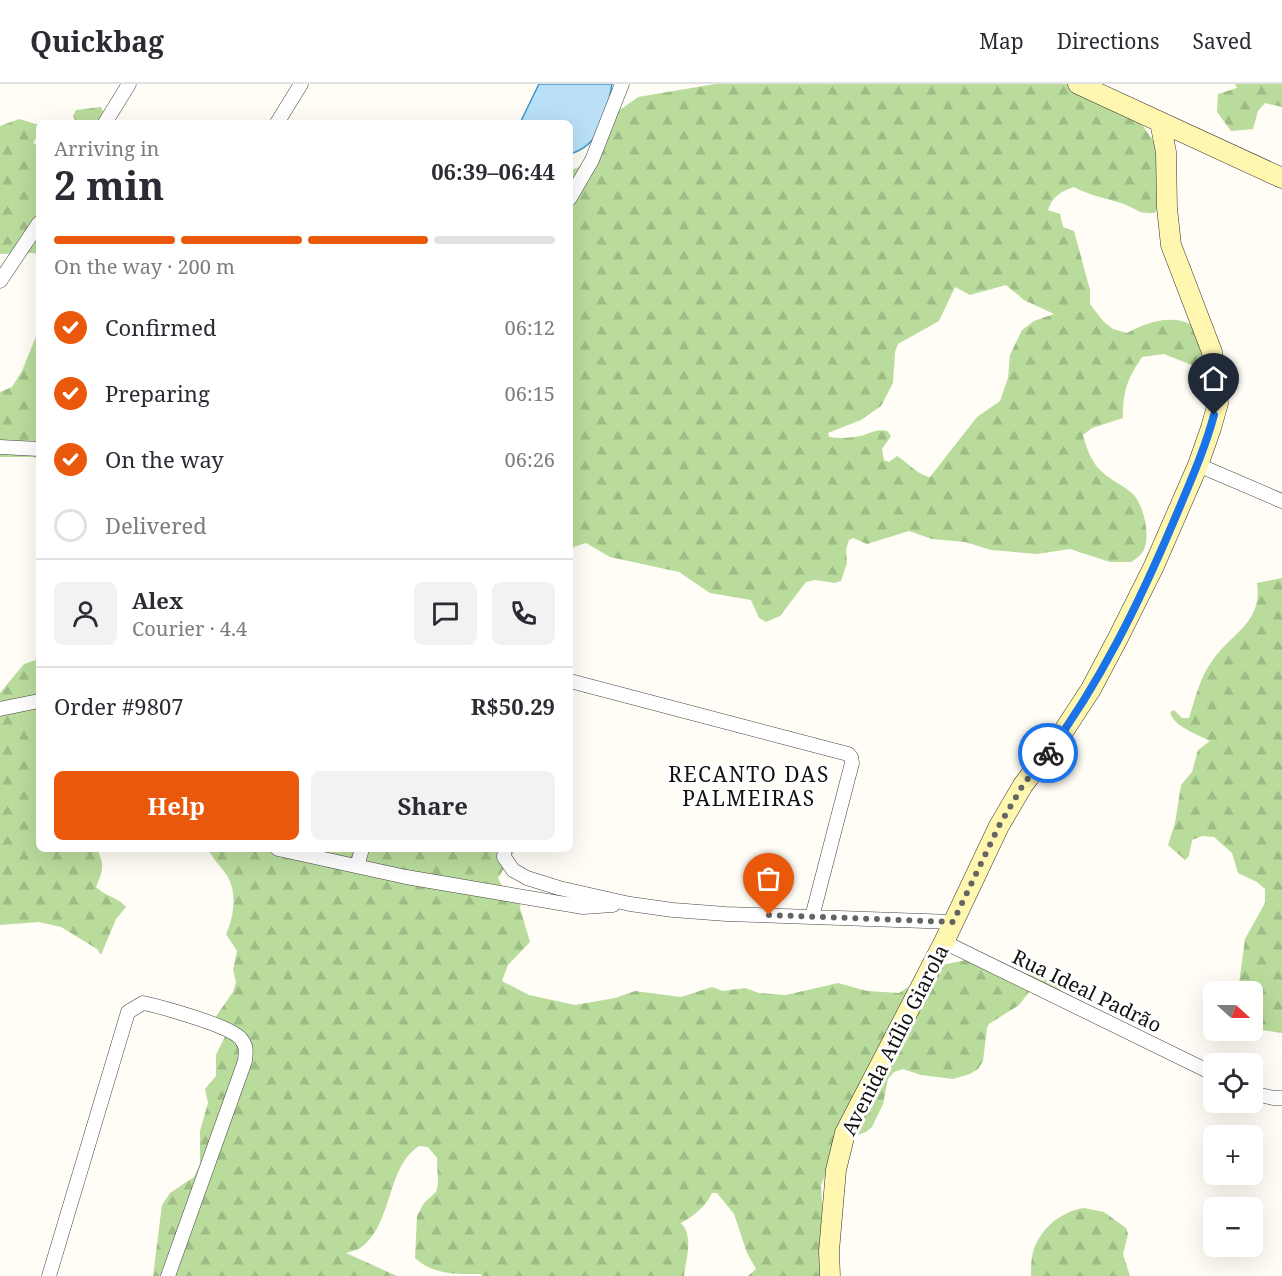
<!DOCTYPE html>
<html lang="en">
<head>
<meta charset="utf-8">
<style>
	body { margin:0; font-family:"Noto Serif",serif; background:#f2f2f3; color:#2b2b33; height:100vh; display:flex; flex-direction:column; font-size:22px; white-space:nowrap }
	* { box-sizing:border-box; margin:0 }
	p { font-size:20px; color:#7c7c81 }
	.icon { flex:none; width:33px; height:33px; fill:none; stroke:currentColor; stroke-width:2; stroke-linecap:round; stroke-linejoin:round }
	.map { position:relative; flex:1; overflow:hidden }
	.drawer { position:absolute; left:36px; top:36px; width:537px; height:732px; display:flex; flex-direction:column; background:#fff; border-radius:9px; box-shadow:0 6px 24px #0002 }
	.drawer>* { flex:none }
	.needle { width:39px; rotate:111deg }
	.controls { position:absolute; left:1203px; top:897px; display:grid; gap:12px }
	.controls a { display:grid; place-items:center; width:60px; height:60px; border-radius:9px; background:#fff; box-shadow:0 6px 24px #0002; font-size:30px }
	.pin { position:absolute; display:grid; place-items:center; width:51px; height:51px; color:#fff; margin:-62px -26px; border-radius:50% 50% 50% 0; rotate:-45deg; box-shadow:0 0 6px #0007 }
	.pin .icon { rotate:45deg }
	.courier { position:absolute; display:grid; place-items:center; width:60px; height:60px; margin:-30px; border:4px solid #1a73e8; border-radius:50%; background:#fff; color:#222; box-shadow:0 2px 8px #0007 }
	.overview em { font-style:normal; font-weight:700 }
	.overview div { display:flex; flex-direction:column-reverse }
	.overview { display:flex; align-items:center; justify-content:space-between; height:102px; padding:0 18px }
	h1 { font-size:39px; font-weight:700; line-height:45px }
	.bar { display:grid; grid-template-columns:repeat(4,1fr); gap:9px 6px; align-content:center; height:72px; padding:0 18px }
	.bar i { height:8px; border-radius:4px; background:#e1e1e2 }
	.bar .active { background:#ea580c }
	.bar p { grid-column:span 4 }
	.line { display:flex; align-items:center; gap:15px; padding:0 18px; border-top:2px solid #e1e1e2 }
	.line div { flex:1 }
	.round { display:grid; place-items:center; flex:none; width:63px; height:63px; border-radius:9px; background:#f2f2f3 }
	ol { padding:0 18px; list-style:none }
	li { display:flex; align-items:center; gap:18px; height:66px }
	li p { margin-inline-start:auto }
	li .icon { padding:6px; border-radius:50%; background:#ea580c; color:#fff; stroke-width:4 }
	li:last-child { color:#7c7c81 }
	li i { width:33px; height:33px; border:3px solid #e1e1e2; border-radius:50% }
	.primary-button { display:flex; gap:12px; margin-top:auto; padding:12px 18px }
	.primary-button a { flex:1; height:69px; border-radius:9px; background:#ea580c; color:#fff; font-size:24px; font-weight:700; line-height:69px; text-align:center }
	.primary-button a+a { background:#f2f2f3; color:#2b2b33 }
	header { display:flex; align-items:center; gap:36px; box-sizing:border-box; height:84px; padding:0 30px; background:#fff; border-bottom:2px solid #e1e1e2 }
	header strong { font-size:28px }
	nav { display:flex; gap:33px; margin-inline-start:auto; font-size:21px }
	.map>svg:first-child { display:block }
</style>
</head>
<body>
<header>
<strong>Quickbag</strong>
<nav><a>Map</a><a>Directions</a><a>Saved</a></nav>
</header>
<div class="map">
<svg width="1282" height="1192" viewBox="0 0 1282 1192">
	<defs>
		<pattern id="forest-firs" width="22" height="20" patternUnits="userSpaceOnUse" patternTransform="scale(1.5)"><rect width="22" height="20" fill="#b9dc9c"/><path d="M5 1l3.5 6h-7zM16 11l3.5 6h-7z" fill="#9ebc85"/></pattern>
	</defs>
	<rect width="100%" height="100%" fill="#fffdf5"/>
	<path fill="url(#forest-firs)" fill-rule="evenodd" d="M 715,0 L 1081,0 L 1143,42 L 1157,62 L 1162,113 L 1155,129 C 1137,130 1139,126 1124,120 C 1106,114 1090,112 1074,103 C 1060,108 1053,112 1048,126 L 1060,130 L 1063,143 L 1074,147 L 1090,206 L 1090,220 L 1103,237 L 1113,245 L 1127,249 C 1150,236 1189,225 1203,255 C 1207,264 1207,278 1209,288 L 1164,270 L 1142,273 C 1127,296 1123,306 1123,334 L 1092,344 L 1083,351 C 1086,363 1090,374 1098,384 C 1108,395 1121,400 1132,409 C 1144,420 1152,456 1142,469 C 1139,473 1134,476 1131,478 L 1110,478 L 1070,465 L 1037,470 L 991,466 L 965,458 L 932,455 L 909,447 L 867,460 L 853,454 L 849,456 L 846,466 L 847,479 L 841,497 L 835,499 L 815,496 L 806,498 L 780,532 L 766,538 L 759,534 L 751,516 L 710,509 L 679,488 L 610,473 L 586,459 L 574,463 L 570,468 L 570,86 L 577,84 L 599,69 L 607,25 L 620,26 L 638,13 ZM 1006,201 L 1024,216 L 1054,230 L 1034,237 L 1022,246 L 1010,271 L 1008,294 L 1000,317 L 977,333 L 930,393 C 919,392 908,379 897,372 L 889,378 L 884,376 L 882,365 L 891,352 L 887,347 C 877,345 873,348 864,351 C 853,354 840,355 829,353 L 828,349 L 861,336 L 881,322 L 893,299 L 895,268 L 898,260 L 939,237 L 955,203 L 970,211 Z
		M 1235,0 L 1282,0 L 1282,23 L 1265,19 L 1258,27 L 1253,45 L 1231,47 L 1217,28 L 1218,10 L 1237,4 Z
		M 101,23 L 108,39 L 76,39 L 73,32 L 76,26 Z
		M 19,35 L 39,41 L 39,50 L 33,59 L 39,61 L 39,171 L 33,169 L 0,170 L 0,42 Z
		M 39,245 L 39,375 L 33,373 L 0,373 L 0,308 L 12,303 L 22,287 Z
		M 1282,494 L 1282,949 L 1255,945 L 1253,942 L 1252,908 L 1238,907 L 1245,855 L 1265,819 L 1265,805 L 1257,798 L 1238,789 L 1232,769 L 1214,753 L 1202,752 L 1192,756 L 1189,772 L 1185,776 L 1168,761 L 1175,739 L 1181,701 L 1192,688 L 1198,666 L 1210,657 C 1197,650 1174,643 1170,628 L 1174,626 L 1182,634 L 1189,634 C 1195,615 1200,593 1212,577 C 1231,549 1263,539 1257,499 Z
		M 39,575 L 39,765 L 97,765 C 105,782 103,786 96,803 C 105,812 119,814 126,823 L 116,835 L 101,871 L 97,865 L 61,843 L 39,838 L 0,841 L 0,609 L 24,580 Z
		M 208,765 L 516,765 L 498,794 L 502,802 L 522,812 L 520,824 L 530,858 L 508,881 L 502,897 L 529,911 L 575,921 L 615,914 L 635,907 L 681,913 L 712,903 L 723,907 L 745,904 L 759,909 L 786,911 L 838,899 L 867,907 L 899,909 L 942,881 L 966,876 L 1008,888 L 1039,891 L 1054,899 L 1064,910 L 1030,907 L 1019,921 L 989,940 L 987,944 L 983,977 L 978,985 L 970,990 L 953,995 L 921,991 L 903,985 L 894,988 L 888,995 L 883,1020 L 872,1043 L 866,1048 L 845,1055 L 834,1072 L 821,1101 L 824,1154 L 831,1192 L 748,1192 L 756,1185 L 747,1169 L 734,1130 L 717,1109 L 712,1109 C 707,1121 693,1133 681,1139 C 694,1152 686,1175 684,1192 L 482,1192 L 480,1190 C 457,1190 433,1191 415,1174 L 417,1132 L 424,1119 L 436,1108 L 438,1100 L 437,1074 L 428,1063 L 419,1062 C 387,1082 393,1137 363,1162 C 359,1166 351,1167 346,1169 L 397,1192 L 153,1192 L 162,1121 L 170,1109 L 194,1093 L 200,1080 L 200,1047 L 208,1019 L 205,1005 L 216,992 L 216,971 L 229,944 L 212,938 L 233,908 L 236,898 L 233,886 L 237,867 L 226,850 C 234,833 237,810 228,793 C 222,783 213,776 208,765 Z
		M 1084,1124 L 1104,1128 L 1126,1144 L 1128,1150 L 1123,1170 L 1130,1192 L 1031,1192 C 1031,1186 1031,1179 1032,1173 C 1036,1148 1060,1127 1084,1124 Z"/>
	<path fill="#b9e0f7" stroke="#3f96cf" stroke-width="1.5" d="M 539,0 L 612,0 C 607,28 602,61 570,70 L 570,39 L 520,39 Z"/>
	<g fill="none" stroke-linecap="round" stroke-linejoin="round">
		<g stroke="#444" stroke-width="15">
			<path id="street" d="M 105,39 L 129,0
				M 277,39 L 301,0
				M 570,114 L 592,76 L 622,0
				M 0,197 L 39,139
				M 0,363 L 39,365
				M 1198,381 L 1282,417
				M 570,597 L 848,670 L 851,673 L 852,679 L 812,833
				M 0,625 L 39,617
				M 278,765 L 406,793 L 583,823 L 613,821
				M 505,765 L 504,773 L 513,786 L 527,794 L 559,804 L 630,820 L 673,826 L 726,830 L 953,838
				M 357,782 L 362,765
				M 944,858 L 1214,990
				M 1252,1009 L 1273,1014 L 1282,1014
				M 49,1192 L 128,928 L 143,919 C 162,923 231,942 241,955 C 247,962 246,969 245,977 L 168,1192"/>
		</g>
		<g stroke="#333" stroke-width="21">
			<path id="secondary" d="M 1078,0 L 1282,94
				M 830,1192 L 829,1167 L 836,1086 L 845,1049 L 944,858 L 999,742 L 1023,701 L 1059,654 L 1091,605 L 1118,554 L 1154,482 L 1198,381 L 1211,344 L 1218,319 L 1212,268 L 1171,161 L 1167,124 L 1166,68 L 1160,38"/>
		</g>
		<use href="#street" stroke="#fff" stroke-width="14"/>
		<use href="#secondary" stroke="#fff6b0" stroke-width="20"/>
	</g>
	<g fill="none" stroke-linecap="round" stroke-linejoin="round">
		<path stroke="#646461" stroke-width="6" stroke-dasharray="0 10.8" d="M 769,831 L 953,838 L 999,742 L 1023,701 L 1048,669"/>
		<path stroke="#1a73e8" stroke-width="8" d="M 1048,669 C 1100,599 1139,519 1173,439 C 1188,403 1204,368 1214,331"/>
	</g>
	<g text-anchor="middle" stroke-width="6" stroke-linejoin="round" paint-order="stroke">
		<g font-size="20" fill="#111" stroke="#fff">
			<text transform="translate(1087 907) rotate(26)" y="7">Rua Ideal Padrão</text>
			<text transform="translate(895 956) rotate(-63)" y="7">Avenida Atílio Giarola</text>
		</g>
		<g font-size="21" letter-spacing="1.5" fill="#111" stroke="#fff">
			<text x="749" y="698">RECANTO DAS<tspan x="749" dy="24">PALMEIRAS</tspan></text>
		</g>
	</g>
</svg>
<div class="controls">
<a><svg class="needle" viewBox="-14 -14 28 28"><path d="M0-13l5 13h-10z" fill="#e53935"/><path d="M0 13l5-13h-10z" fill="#7c7c81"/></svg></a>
<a><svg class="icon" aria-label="locate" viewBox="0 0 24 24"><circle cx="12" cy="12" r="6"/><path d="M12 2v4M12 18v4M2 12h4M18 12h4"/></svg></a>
<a>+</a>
<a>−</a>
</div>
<div class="pin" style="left:769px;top:831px;background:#ea580c"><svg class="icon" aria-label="bag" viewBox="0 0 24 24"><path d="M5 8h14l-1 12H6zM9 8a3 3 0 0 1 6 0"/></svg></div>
<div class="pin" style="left:1214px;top:331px;background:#1f2937"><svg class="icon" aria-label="home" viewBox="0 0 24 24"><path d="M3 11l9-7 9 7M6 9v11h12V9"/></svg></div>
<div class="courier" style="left:1048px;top:669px"><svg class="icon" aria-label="bike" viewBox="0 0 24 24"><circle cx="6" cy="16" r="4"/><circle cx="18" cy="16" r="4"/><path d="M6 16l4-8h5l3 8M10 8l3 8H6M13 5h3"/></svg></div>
<section class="drawer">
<div class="overview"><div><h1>2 min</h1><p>Arriving in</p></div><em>06:39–06:44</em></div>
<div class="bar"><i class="active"></i><i class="active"></i><i class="active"></i><i></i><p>On the way · 200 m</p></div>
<ol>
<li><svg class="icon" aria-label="check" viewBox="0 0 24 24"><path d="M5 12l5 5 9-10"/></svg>Confirmed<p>06:12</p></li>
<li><svg class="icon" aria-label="check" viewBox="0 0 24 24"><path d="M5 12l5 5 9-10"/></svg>Preparing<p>06:15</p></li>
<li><svg class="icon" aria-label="check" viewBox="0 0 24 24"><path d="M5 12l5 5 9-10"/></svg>On the way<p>06:26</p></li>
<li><i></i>Delivered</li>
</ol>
<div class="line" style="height:108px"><a class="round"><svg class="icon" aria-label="person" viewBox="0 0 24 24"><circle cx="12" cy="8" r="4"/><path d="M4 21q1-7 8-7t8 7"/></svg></a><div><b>Alex</b><p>Courier · 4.4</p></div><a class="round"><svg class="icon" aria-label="chat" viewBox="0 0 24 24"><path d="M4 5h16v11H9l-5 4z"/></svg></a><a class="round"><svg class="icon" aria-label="phone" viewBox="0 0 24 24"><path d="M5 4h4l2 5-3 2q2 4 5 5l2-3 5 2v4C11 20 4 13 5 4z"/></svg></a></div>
<div class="line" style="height:78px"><div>Order #9807</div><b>R$50.29</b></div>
<div class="primary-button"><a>Help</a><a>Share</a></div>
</section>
</div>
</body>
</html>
